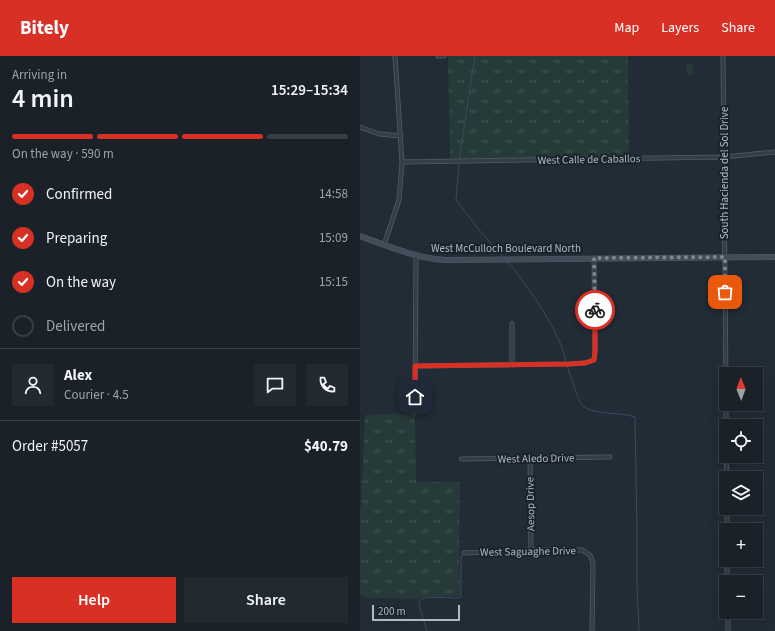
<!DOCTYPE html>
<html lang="en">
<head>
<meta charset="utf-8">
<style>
	body { margin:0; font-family:"Source Sans 3",sans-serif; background:#232930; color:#f1f3f6; height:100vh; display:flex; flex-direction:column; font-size:15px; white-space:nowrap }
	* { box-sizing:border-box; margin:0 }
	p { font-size:13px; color:#9fa3a8 }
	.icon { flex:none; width:22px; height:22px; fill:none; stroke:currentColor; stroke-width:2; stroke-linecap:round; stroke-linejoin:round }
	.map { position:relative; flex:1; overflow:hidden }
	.drawer { display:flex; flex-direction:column; background:#1a2128; width:360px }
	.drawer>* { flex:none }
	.needle { width:26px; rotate:359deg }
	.tools { position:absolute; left:359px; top:311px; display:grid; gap:8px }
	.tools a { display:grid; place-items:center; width:44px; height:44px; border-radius:0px; background:#1a2128; box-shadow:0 4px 16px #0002,0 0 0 1px #383e45; font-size:20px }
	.scale { position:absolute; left:12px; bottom:10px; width:88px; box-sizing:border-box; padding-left:4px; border:2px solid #afb9c3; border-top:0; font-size:11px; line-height:14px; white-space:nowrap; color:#afb9c3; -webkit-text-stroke:3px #1a232b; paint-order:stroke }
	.pin { position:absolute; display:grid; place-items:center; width:34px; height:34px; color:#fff; margin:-17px; border-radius:8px; box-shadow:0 2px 6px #0006 }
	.courier { position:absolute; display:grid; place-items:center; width:40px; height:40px; margin:-20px; border:3px solid #d93025; border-radius:50%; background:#fff; color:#222; box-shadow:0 1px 5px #0007 }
	.head em { font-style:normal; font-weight:600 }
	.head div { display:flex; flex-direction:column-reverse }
	.head { display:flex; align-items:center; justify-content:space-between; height:68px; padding:0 12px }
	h1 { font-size:26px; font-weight:600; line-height:30px }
	.bar { display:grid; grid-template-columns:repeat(4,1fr); gap:6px 4px; align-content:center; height:48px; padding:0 12px }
	.bar i { height:5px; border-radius:3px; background:#383e45 }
	.bar .on { background:#d93025 }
	.bar p { grid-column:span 4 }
	.line { display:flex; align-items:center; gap:10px; padding:0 12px; border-top:1px solid #383e45 }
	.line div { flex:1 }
	.round { display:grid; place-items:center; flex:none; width:42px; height:42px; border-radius:0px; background:#232930 }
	ol { padding:0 12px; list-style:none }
	li { display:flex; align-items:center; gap:12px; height:44px }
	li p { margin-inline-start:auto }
	li .icon { padding:4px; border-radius:50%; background:#d93025; color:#fff; stroke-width:4 }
	li:last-child { color:#9fa3a8 }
	li i { width:22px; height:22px; border:2px solid #383e45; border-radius:50% }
	.button { display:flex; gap:8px; margin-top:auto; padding:8px 12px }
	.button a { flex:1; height:46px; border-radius:0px; background:#d93025; color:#fff; font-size:16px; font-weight:600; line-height:46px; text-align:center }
	.button a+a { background:#232930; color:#f1f3f6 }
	header { display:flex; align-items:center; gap:24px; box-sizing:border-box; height:56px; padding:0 20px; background:#d93025; color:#fff }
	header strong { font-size:19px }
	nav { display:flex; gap:22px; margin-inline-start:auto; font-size:14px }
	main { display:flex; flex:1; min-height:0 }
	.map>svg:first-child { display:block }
</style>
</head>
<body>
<header>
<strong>Bitely</strong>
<nav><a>Map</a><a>Layers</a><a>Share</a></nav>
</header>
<main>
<section class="drawer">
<div class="head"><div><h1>4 min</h1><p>Arriving in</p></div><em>15:29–15:34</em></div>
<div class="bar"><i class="on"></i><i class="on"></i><i class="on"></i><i></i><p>On the way · 590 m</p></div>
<ol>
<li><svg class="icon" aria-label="check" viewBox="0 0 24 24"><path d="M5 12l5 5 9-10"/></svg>Confirmed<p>14:58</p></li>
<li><svg class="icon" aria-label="check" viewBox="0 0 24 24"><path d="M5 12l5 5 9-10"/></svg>Preparing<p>15:09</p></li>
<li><svg class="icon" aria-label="check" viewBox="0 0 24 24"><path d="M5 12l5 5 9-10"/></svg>On the way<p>15:15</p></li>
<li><i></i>Delivered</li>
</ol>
<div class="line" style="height:72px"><a class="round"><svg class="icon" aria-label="person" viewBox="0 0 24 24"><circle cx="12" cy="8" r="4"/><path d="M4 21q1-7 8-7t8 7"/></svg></a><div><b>Alex</b><p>Courier · 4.5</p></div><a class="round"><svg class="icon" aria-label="chat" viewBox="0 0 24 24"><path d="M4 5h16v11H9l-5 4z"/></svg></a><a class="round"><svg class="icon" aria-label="phone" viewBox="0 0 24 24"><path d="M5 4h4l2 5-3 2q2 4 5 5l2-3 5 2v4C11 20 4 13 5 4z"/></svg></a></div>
<div class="line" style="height:52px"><div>Order #5057</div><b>$40.79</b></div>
<div class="button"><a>Help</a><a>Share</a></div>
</section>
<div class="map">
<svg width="415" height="575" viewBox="0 0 415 575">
	<defs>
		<pattern id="grass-tufts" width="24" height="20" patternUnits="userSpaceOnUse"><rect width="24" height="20" fill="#263a39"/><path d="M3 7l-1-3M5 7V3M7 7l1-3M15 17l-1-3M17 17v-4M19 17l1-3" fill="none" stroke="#435454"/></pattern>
	</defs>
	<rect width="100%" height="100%" fill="#222c36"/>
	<path fill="url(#grass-tufts)" d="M 88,0 L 268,0 L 269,102 L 90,105 Z
		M 55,357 L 56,426 L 100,426 L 99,496 L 100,538 L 99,540 L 62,541 L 59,543 L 6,542 L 0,538 L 0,451 L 1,451 L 5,359 Z"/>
	<path fill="#263a39" d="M 332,7 L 334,18 L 327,19 L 326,8 Z"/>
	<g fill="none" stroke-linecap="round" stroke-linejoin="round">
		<path stroke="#384b5e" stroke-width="1" d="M 99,104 L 115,0
			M 99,107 L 96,144 L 120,175 L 143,201
			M 146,205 L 154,213 L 177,245 L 192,270 L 202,291 L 206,306
			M 207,310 C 210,318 218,345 223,350 C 228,355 240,356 247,357 C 257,358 266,358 275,361 L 277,475 L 277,530 L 279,575
			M 67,575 L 59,549 C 60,546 59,545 62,543 C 67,540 92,542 99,542 L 101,541 L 101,500"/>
		<g stroke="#525c64" stroke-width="5">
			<path id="minor" d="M 78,0 L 84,0
				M 363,0 L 366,330
				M 0,71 L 19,78 L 41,80
				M 42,106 L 364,101 L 415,96
				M 24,189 L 39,144 L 42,106 L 35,0
				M 152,268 L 152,309
				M 55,310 L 209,308 L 225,307 L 234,304 L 235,296 L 234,202
				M 366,348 L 366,370
				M 55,357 L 56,200
				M 366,400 L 367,422
				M 170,402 L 171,494
				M 101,403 L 250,401
				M 367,452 L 367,474
				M 104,497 L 171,494 L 222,494 L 230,499 L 233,507 L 232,575
				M 367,504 L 367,526
				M 368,556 L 368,575"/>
		</g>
		<g stroke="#525c64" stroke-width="6">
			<path id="secondary" d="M 0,180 C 28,190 55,202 85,204 L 415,201"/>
		</g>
		<use href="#minor" stroke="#353e46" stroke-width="3.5"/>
		<use href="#secondary" stroke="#434d59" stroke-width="5"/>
	</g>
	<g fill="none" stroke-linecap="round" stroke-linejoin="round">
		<path stroke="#7e8892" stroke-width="4" stroke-dasharray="0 7.2" d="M 235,254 L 234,202 L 365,201 L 365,236"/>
		<path stroke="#d93025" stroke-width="5" d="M 55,341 L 55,310 L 209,308 L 225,307 L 234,304 L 235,296 L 235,254"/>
	</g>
	<g text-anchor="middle" stroke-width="4" stroke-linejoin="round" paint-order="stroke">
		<g font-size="11" fill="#afb9c3" stroke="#1a232b">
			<text transform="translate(229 103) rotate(-1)" y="4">West Calle de Caballos</text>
			<text transform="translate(364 117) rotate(-90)" y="4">South Hacienda del Sol Drive</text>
			<text x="146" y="196">West McCulloch Boulevard North</text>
			<text transform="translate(176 402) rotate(-1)" y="4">West Aledo Drive</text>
			<text transform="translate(170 448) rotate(-91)" y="4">Aesop Drive</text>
			<text transform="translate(168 495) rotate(-1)" y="4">West Saguaghe Drive</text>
		</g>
	</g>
</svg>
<div class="tools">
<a><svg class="needle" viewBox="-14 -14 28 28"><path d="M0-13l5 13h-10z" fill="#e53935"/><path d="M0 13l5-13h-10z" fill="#9fa3a8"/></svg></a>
<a><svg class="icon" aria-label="locate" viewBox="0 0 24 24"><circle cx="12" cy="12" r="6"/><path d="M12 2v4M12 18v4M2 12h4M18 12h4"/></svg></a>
<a><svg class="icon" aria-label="layers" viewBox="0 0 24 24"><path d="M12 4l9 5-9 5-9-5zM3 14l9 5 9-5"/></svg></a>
<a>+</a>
<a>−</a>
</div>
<div class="scale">200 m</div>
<div class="pin" style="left:365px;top:236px;background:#ea580c"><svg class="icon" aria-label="bag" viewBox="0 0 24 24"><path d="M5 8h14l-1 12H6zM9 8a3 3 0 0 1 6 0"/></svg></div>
<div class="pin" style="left:55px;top:341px;background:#1f2937"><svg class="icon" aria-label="home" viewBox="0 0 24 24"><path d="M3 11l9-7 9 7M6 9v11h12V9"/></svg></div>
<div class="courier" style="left:235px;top:254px"><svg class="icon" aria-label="bike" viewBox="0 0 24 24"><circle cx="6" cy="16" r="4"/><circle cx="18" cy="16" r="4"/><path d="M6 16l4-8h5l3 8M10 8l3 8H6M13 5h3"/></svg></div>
</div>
</main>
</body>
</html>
